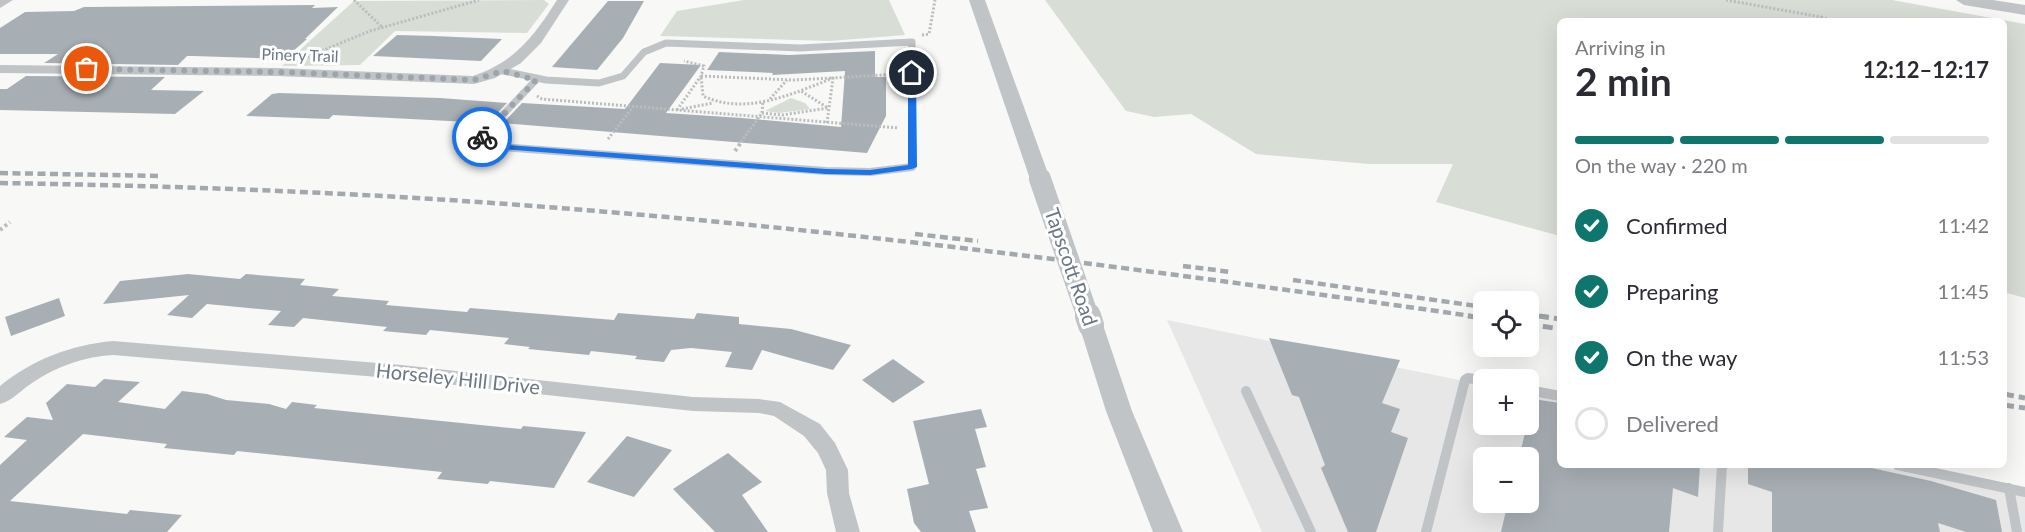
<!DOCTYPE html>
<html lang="en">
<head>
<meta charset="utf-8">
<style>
	body { margin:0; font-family:Lato,sans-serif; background:#f2f2f3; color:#2b2b33; height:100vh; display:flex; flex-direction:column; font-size:22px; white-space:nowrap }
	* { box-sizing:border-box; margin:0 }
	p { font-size:20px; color:#7c7c81 }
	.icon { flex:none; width:33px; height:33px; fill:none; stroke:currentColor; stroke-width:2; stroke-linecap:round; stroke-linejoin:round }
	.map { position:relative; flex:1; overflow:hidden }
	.side { position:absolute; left:1557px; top:18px; width:450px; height:450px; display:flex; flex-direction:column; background:#fff; border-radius:9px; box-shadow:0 6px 24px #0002 }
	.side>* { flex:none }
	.tools { position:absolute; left:1473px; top:291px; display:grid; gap:12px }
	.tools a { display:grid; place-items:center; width:66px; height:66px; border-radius:9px; background:#fff; box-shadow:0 6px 24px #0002; font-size:30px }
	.pin { position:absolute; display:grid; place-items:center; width:51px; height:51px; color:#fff; margin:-26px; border:3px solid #fff; border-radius:50%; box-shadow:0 2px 6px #0007 }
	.courier { position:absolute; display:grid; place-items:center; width:60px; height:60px; margin:-30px; border:4px solid #1a73e8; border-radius:50%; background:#fff; color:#222; box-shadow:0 2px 8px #0007 }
	.head em { font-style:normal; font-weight:700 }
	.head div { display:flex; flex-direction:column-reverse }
	.head { display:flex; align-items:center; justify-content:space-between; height:102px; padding:0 18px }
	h1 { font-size:39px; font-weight:700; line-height:45px }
	.bar { display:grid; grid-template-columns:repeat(4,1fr); gap:9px 6px; align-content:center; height:72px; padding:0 18px }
	.bar i { height:8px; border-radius:4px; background:#e1e1e2 }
	.bar .on { background:#0f766e }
	.bar p { grid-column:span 4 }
	ol { padding:0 18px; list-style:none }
	li { display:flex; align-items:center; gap:18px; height:66px }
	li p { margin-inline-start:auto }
	li .icon { padding:6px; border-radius:50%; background:#0f766e; color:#fff; stroke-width:4 }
	li:last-child { color:#7c7c81 }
	li i { width:33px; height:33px; border:3px solid #e1e1e2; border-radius:50% }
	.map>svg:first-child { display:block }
</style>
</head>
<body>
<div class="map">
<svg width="2025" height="532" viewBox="0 0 2025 532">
	<rect width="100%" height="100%" fill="#f8f8f6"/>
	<path fill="#e6e7e6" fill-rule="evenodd" d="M 1167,320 L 1483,385 L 1484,424 L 1528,424 L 1529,395 L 1560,401 L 1560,465 L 1871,465 L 2025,497 L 2025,532 L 1262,532 ZM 1484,458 L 1528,458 L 1528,502 L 1484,502 Z"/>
	<path fill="#d8ddd6" d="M 544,0 L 549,4 L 527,33 L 395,31 L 360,65 L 282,66 L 354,1 Z
		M 744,0 L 889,0 L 905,35 L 830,41 L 660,36 L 677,11 Z
		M 1045,0 L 1892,0 L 2025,24 L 2025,298 L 2004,292 L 2004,21 L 1560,21 L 1560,236 L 1436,202 L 1453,164 L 1369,164 L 1256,154 L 1191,114 L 1154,117 L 1126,111 Z
		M 791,98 L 805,103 L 810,109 L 779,113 L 765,111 Z"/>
	<path fill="#a8afb4" d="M 608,1 L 644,1 L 623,38 L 597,70 L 552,67 Z
		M 315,5 L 312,8 L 338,7 L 305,39 L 307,39 L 284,59 L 193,56 L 187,56 L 178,65 L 44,63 L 58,54 L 0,54 L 0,28 L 25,12 L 74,11 L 84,7 Z
		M 397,35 L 434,36 L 502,39 L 481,61 L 373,56 Z
		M 875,51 L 875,77 L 886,77 L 886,116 L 867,153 L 503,123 L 522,103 L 625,109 L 660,63 L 701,65 L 666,113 L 742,118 L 841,127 L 845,71 L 772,75 L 773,73 L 707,70 L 719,52 L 789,55 Z
		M 26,76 L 165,77 L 151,90 L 204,91 L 175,114 L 0,110 L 0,89 L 7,89 Z
		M 279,93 L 440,98 L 507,103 L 488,123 L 333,115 L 329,119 L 246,116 L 272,94 Z
		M 188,274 L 240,279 L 246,274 L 305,279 L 300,285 L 339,289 L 332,296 L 389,301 L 386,305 L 467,312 L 470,308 L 614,320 L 618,313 L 694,319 L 697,313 L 739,317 L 739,324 L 791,329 L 851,345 L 833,370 L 762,350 L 752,370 L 725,367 L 732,352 L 691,348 L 671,350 L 664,362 L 635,359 L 637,356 L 591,351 L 589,355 L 528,349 L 530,347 L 504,344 L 509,338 L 430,330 L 426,335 L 383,331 L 387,327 L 303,318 L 294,327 L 268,325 L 281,311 L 207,304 L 192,318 L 167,315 L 189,295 L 103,304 L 120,281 Z
		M 59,298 L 65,316 L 11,336 L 5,317 Z
		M 1269,338 L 1400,360 L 1382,403 L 1400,409 L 1391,432 L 1408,438 L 1376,532 L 1348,532 L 1321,468 L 1325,465 L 1299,397 L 1292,395 Z
		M 893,359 L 925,382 L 893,403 L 862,380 Z
		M 104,379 L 140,382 L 118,402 L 165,409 L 182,391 L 207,394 L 226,400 L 269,404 L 286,409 L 292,402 L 317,405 L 314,408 L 422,419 L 521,429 L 523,426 L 586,432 L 554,488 L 490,481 L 488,484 L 437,479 L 442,472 L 237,451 L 234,455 L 164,448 L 167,444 L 83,434 L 10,501 L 127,514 L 130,510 L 182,515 L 167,532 L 0,532 L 0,465 L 27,440 L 4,437 L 27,417 L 53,420 L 46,403 L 67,384 L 95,387 Z
		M 1533,399 L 1560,403 L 1560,465 L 1700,465 L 1698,497 L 1673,488 L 1669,532 L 1501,532 L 1508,502 L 1528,502 L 1528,458 L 1519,458 Z
		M 981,409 L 987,427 L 975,429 L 986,467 L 976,469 L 988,508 L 969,511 L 976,532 L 921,532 L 914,523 L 907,489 L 929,484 L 913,421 Z
		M 627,436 L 672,450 L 634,497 L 587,482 Z
		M 728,453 L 762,482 L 742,495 L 768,532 L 715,532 L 673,489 Z
		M 1748,465 L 1858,465 L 1931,481 L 1996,500 L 2002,532 L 1966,532 L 1938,523 L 1940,532 L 1772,532 L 1772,492 L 1748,484 Z"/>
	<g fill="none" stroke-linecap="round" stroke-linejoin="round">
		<path stroke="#babdbf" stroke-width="3" stroke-dasharray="2 2" stroke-linecap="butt" d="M 354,0 L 383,28
			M 1726,0 L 1821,17 L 1821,21
			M 1821,17 L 1833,21
			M 922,35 L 929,34 L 935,0
			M 307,57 L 370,31 L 479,0
			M 701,76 L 793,80 L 833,78 C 792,94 746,116 703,96 Z
			M 537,96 L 542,99 L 899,128
			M 770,99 L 787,80
			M 682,109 L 713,103
			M 677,110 L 701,76 L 704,66 L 684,61
			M 762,113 L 782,115 L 828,108 L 801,91
			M 827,123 L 833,78 L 898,74
			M 608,139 L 633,107
			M 741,142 L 762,113 L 763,101"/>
		<path stroke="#babdbf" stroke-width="4" stroke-dasharray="3 3" stroke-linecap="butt" d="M 735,151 L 742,141
			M 0,230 L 10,222"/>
		<path stroke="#c0c4c7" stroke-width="7" d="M 503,71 L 546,80 L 599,83 L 623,76 L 644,52 L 666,43 L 800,48 L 912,42 L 912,142
			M 477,142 L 536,80"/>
		<path stroke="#c0c4c7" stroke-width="8" d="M 479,141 L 475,145 L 826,171 L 870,172 L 912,167 L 912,141"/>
		<path stroke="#c0c4c7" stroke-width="10" d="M 1528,390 L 1560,396
			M 1246,391 L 1311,532
			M 1897,465 L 2025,492
			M 2009,488 L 2017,532
			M 1426,532 L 1465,380 L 1468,378 L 1484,381
			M 1718,532 L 1722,465"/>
		<path fill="#c0c4c7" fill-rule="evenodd" d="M 0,0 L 13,0 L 0,8 Z
			M 557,0 L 569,0 L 541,43 L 521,63 L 495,78 L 474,84 L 277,76 L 0,73 L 0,65 L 277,68 L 473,76 C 514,63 535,35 557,0 Z
			M 113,341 L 402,365 L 693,397 L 759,399 L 780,402 L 820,424 L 835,443 L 848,470 L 849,493 L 860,532 L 836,532 L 827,493 L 826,470 L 818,453 L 804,436 L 774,416 L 759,413 L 693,411 L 402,379 L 113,355 C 83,357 57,366 32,383 C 21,390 12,401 0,404 L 0,386 C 33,359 71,345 113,341 Z"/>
		<path fill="#c0c4c7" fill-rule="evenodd" d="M 969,0 L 985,0 L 1050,179 L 1047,183 L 1033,183 L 1030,179 Z
			M 1956,0 L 1993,0 L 2025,5 L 2025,15 L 1964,5 Z
			M 1091,317 L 1099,319 L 1103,325 L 1132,411 L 1183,532 L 1153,532 L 1106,411 L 1079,325 L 1083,319 Z"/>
		<path stroke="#a2a8ad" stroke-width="4.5" stroke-dasharray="8 4.5" stroke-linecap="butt" d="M 0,173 L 162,176
			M 0,183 C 187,186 373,193 559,208 C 867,232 1173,273 1478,317
			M 915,234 L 978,241
			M 1183,266 L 1231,272
			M 1293,280 L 1484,307
			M 1528,314 L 1548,317"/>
		<path stroke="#a2a8ad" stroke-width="5" stroke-dasharray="10 5" stroke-linecap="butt" d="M 1468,316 L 1484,318
			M 1539,316 L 1560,319
			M 1528,324 L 1560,329
			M 2004,394 L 2025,398
			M 2004,405 L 2025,408"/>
		<path stroke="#c0c4c7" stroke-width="22" d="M 1040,179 L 1088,317"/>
		<path stroke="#c0c4c7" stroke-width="26" d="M 1088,316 L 1091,325"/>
	</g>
	<path fill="#1a73e8" d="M 912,71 L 916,73 L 917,167 L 912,169 L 870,175 L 826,174 L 475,147 L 471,145 L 482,135 L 486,137 L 481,143 L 826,169 L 870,170 L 908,165 L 908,73 Z"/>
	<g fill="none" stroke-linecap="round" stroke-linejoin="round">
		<path stroke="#9ca5ac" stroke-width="6" stroke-dasharray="0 10.8" d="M 87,69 L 277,72 L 474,80 L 503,71 L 536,80 L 482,137"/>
	</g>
	<g text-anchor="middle" stroke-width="6" stroke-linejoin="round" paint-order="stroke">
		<g font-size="16" fill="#6b7884" stroke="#fff">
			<text transform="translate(300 55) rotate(2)" y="6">Pinery Trail</text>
		</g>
		<g font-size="20" fill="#6b7884" stroke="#fff">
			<text transform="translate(1071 267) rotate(71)" y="7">Tapscott Road</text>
			<text transform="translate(458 379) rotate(6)" y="7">Horseley Hill Drive</text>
		</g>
	</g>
</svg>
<div class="tools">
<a><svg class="icon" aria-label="locate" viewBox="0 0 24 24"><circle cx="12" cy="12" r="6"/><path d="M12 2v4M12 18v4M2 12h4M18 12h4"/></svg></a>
<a>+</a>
<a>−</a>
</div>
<div class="pin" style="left:87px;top:69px;background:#ea580c"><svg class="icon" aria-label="bag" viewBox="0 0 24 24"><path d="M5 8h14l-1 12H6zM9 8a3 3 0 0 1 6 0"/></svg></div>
<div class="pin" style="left:912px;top:73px;background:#1f2937"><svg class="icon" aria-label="home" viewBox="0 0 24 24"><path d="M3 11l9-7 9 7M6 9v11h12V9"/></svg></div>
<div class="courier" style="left:482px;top:137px"><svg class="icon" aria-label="bike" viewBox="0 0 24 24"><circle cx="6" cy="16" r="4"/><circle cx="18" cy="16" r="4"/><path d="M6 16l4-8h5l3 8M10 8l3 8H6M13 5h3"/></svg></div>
<section class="side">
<div class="head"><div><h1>2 min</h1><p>Arriving in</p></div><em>12:12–12:17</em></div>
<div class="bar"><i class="on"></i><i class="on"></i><i class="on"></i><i></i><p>On the way · 220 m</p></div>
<ol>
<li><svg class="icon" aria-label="check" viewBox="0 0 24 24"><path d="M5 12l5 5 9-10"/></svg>Confirmed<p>11:42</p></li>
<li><svg class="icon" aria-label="check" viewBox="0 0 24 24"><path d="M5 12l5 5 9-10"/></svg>Preparing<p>11:45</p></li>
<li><svg class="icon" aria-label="check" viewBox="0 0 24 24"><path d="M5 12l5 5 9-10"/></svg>On the way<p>11:53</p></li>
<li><i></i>Delivered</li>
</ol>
</section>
</div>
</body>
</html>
